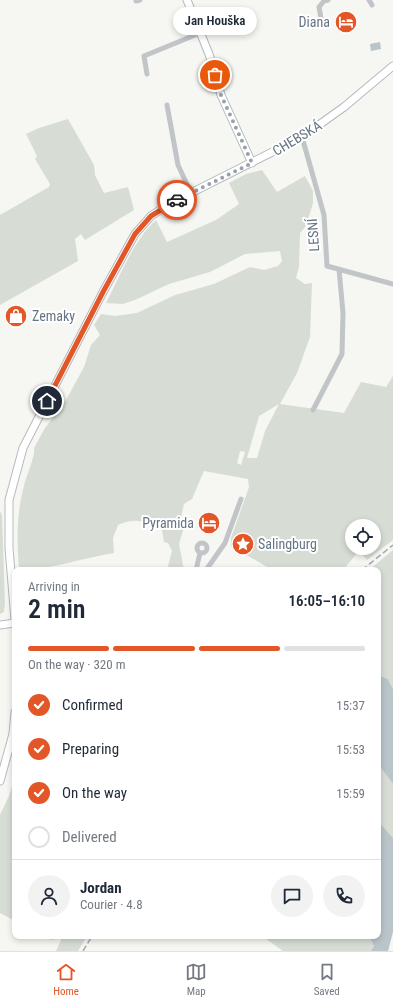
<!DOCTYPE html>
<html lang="en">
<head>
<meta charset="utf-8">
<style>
	body { margin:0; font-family:"Roboto Condensed",sans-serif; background:#f2f2f3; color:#1f2937; height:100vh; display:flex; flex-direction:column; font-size:15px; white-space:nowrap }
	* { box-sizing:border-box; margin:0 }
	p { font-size:13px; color:#747a83 }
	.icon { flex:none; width:22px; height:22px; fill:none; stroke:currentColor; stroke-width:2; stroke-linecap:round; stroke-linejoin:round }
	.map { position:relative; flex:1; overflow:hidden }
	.panel { position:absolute; left:12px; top:567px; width:369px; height:372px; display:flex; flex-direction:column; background:#fff; border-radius:8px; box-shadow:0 2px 6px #0003 }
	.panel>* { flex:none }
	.tools { position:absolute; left:345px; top:519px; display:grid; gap:8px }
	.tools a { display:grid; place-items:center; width:36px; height:36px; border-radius:50%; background:#fff; box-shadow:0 2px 6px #0003; font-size:20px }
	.pin { position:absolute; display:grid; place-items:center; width:34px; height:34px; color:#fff; margin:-17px; border:2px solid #fff; border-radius:50%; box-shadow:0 1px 4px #0007 }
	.courier { position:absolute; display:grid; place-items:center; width:40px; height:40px; margin:-20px; border:3px solid #e25627; border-radius:50%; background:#fff; color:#222; box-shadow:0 1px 5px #0007 }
	.bubble { position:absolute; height:28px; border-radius:14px; background:#fff; box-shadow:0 2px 6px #0003; font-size:13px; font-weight:600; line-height:28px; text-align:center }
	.headline em { font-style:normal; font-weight:600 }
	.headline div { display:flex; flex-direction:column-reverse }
	.headline { display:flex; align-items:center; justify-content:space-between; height:68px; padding:0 16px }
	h1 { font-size:26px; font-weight:600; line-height:30px }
	.bar { display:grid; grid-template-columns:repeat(4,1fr); gap:6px 4px; align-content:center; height:48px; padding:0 16px }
	.bar i { height:5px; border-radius:3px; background:#e0e1e3 }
	.bar .on { background:#e25627 }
	.bar p { grid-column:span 4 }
	.line { display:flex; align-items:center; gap:10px; padding:0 16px; border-top:1px solid #e0e1e3 }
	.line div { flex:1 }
	.round { display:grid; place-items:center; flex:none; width:42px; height:42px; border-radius:21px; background:#f2f2f3 }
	ol { padding:0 16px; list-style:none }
	li { display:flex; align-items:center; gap:12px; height:44px }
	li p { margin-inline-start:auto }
	li .icon { padding:4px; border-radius:50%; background:#e25627; color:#fff; stroke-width:4 }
	li:last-child { color:#747a83 }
	li i { width:22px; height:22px; border:2px solid #e0e1e3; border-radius:50% }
	.menu { display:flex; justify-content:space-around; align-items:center; height:56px; border-top:1px solid #e0e1e3; background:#fff; font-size:11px; color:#747a83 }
	.menu a { display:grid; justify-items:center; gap:2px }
	.menu .on { color:#e25627 }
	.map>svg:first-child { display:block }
</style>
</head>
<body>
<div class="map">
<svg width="393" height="951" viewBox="0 0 393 951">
	<rect width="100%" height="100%" fill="#f6f6f3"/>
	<path fill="#d7ddd4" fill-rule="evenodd" d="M 68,119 L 94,165 L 95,175 L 104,193 L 128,187 L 134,210 L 85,240 L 81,234 L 75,239 L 78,261 L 0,305 L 0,215 L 49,187 L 50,184 L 35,159 L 37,156 L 26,134 L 39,128 Z
		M 262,170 L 277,192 L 305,176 L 313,191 L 313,203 L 306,226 L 300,233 L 299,267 L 296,278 L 305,284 L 312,283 L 310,337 L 297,373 L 280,404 L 344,413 L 361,382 L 386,387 L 393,376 L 393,540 L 367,560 L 359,551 L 343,570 L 265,570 L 267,567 C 255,559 243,554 231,546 L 231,538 L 249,487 L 248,479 L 204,471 L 192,499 L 184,504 L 180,522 L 184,527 L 179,544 L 184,570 L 167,570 L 172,551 L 168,543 L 164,542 L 162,530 C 145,521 136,517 118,525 L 113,538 L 114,553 C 82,558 50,570 19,570 C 17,540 16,516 24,486 C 26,477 36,454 34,448 L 45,428 L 66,400 L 84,367 L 91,345 L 100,335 L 94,325 L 101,314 L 115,316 L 137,313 L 175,295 L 214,284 L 250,267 L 264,270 L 278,266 L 282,261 L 280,251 L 245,254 L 210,272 L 169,284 L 135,300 L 123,304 L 106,303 C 120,276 133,241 156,220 L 167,242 L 216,220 L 239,204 L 229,183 L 246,174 ZM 279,404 L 265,431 L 257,458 L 247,458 L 259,416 ZM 240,451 L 245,452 L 241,465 L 237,463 ZM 352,526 L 374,526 L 374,548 L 352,548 Z
		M 0,511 L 2,515 L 5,604 L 4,612 L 0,614 Z
		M 393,550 L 393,689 L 388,679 L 378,675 L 378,570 L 369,570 Z
		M 378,764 L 393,784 L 393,838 L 378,821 Z
		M 15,777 L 15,921 L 0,913 L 0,815 L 9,796 Z
		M 44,936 L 87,936 L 78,951 L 56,951 L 62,938 L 51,940 Z
		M 262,936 L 369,936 L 374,946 L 371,951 L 283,951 Z"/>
	<path fill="#b9c5c9" d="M 380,42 L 381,49 L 371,51 L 370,44 Z
		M 378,675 L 388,679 L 393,689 L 393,784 L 378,764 Z
		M 378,821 L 393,838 L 393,932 L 388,951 L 371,951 L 374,946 L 369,936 L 378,936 Z"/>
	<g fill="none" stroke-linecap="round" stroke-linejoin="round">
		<g stroke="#b6babf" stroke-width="9">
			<path id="secondary" d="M 187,0 L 209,54 L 221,95 L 252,163
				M 15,620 L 9,548 L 9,500 L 23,448 L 103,292 L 135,234 L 151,216 L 169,204 L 302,137 L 344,107 L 393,66
				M 0,625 L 15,623
				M 0,781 L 13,734 L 15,712"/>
		</g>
		<path stroke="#c1c5c8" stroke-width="5" d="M 369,0 L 372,5
			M 136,1 L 140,0
			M 321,18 L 319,7 L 324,1 L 328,0
			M 147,74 L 144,56 L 200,33
			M 167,105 L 178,165 L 191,193
			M 302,137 L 324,215 L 327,266 L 393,284
			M 313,410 L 342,354 L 343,313 L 339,269
			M197 548a5 5 0 1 1 10 0a5 5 0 1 1-10 0Z
			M 196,570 L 200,553
			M 206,570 L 225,543 L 241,499"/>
		<use href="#secondary" stroke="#fff" stroke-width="7"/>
		<path stroke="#a4a9af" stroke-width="1.5" stroke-dasharray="6 3" stroke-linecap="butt" d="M 362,570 L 393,545
			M 83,951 L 92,936"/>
	</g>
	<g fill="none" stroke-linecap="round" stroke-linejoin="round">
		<path stroke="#98a2ab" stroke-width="4" stroke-dasharray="0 7.2" d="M 177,200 L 252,163 L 221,95 L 215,75"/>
		<path stroke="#e25627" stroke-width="5" d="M 47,401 L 103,292 L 135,234 L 151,216 L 177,200"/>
	</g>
	<defs>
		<g id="hotel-disc" transform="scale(1.15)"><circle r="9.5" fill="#e25627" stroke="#fff"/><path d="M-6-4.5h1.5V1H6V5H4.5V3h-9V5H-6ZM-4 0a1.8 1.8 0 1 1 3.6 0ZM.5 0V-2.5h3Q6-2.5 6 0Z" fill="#fff"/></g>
		<g id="shop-disc" transform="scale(1.15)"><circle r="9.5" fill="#e25627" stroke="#fff"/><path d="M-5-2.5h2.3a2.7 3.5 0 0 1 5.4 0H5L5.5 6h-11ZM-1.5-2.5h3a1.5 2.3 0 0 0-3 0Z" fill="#fff"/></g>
		<g id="sight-disc" transform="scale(1.15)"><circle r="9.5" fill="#e25627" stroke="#fff"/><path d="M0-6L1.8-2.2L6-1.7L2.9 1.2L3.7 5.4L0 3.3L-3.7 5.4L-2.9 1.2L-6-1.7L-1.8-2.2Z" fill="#fff"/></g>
	</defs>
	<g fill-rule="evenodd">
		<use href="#hotel-disc" x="346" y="22"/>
		<use href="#shop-disc" x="16" y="316"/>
		<use href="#hotel-disc" x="209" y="523"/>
		<use href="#sight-disc" x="243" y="544"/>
	</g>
	<g text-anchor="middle" stroke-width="4" stroke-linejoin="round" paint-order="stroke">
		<g font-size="14" fill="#657584" stroke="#fff" text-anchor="end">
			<text x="330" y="27">Diana</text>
			<text x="32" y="321" text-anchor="start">Zemaky</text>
			<text x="194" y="528">Pyramida</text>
			<text x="258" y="549" text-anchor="start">Salingburg</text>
		</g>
		<g font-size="14" fill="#657584" stroke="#fff">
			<text transform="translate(297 138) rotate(-31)" y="5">CHEBSKÁ</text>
			<text transform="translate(313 235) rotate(-94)" y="5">LESNÍ</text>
		</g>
	</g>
</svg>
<div class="tools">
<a><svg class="icon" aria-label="locate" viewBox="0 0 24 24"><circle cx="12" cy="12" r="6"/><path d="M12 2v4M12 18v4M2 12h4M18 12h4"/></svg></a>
</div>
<div class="pin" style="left:215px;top:75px;background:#ea580c"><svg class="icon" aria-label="bag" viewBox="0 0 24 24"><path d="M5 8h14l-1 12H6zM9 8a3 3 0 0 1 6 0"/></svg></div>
<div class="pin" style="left:47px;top:401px;background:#1f2937"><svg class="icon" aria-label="home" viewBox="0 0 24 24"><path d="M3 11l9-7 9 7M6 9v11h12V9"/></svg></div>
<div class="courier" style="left:177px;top:200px"><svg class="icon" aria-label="car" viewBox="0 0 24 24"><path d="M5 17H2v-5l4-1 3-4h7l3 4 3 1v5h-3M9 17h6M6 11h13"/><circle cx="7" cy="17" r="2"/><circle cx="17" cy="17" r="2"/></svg></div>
<div class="bubble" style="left:173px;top:7px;width:84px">Jan Houška</div>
<section class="panel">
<div class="headline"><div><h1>2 min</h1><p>Arriving in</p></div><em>16:05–16:10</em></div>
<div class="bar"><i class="on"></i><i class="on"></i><i class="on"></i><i></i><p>On the way · 320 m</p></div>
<ol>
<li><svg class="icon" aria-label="check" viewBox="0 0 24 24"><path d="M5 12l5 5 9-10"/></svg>Confirmed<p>15:37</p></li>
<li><svg class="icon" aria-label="check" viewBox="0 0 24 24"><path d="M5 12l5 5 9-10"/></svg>Preparing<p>15:53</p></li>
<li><svg class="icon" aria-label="check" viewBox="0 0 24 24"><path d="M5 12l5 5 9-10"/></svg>On the way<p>15:59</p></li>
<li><i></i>Delivered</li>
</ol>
<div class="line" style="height:72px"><a class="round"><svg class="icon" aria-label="person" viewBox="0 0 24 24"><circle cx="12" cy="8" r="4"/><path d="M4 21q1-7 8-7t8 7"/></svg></a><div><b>Jordan</b><p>Courier · 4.8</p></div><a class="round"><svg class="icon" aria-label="chat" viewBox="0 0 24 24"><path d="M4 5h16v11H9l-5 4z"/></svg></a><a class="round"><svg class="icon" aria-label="phone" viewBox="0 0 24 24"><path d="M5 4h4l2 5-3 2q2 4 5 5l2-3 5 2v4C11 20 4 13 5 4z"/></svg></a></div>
</section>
</div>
<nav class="menu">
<a class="on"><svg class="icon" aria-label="home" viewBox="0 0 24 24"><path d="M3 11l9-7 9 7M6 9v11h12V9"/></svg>Home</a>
<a><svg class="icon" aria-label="map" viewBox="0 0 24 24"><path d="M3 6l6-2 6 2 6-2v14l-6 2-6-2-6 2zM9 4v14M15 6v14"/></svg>Map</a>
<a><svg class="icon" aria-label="saved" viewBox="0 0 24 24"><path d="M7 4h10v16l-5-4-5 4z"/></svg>Saved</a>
</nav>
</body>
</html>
